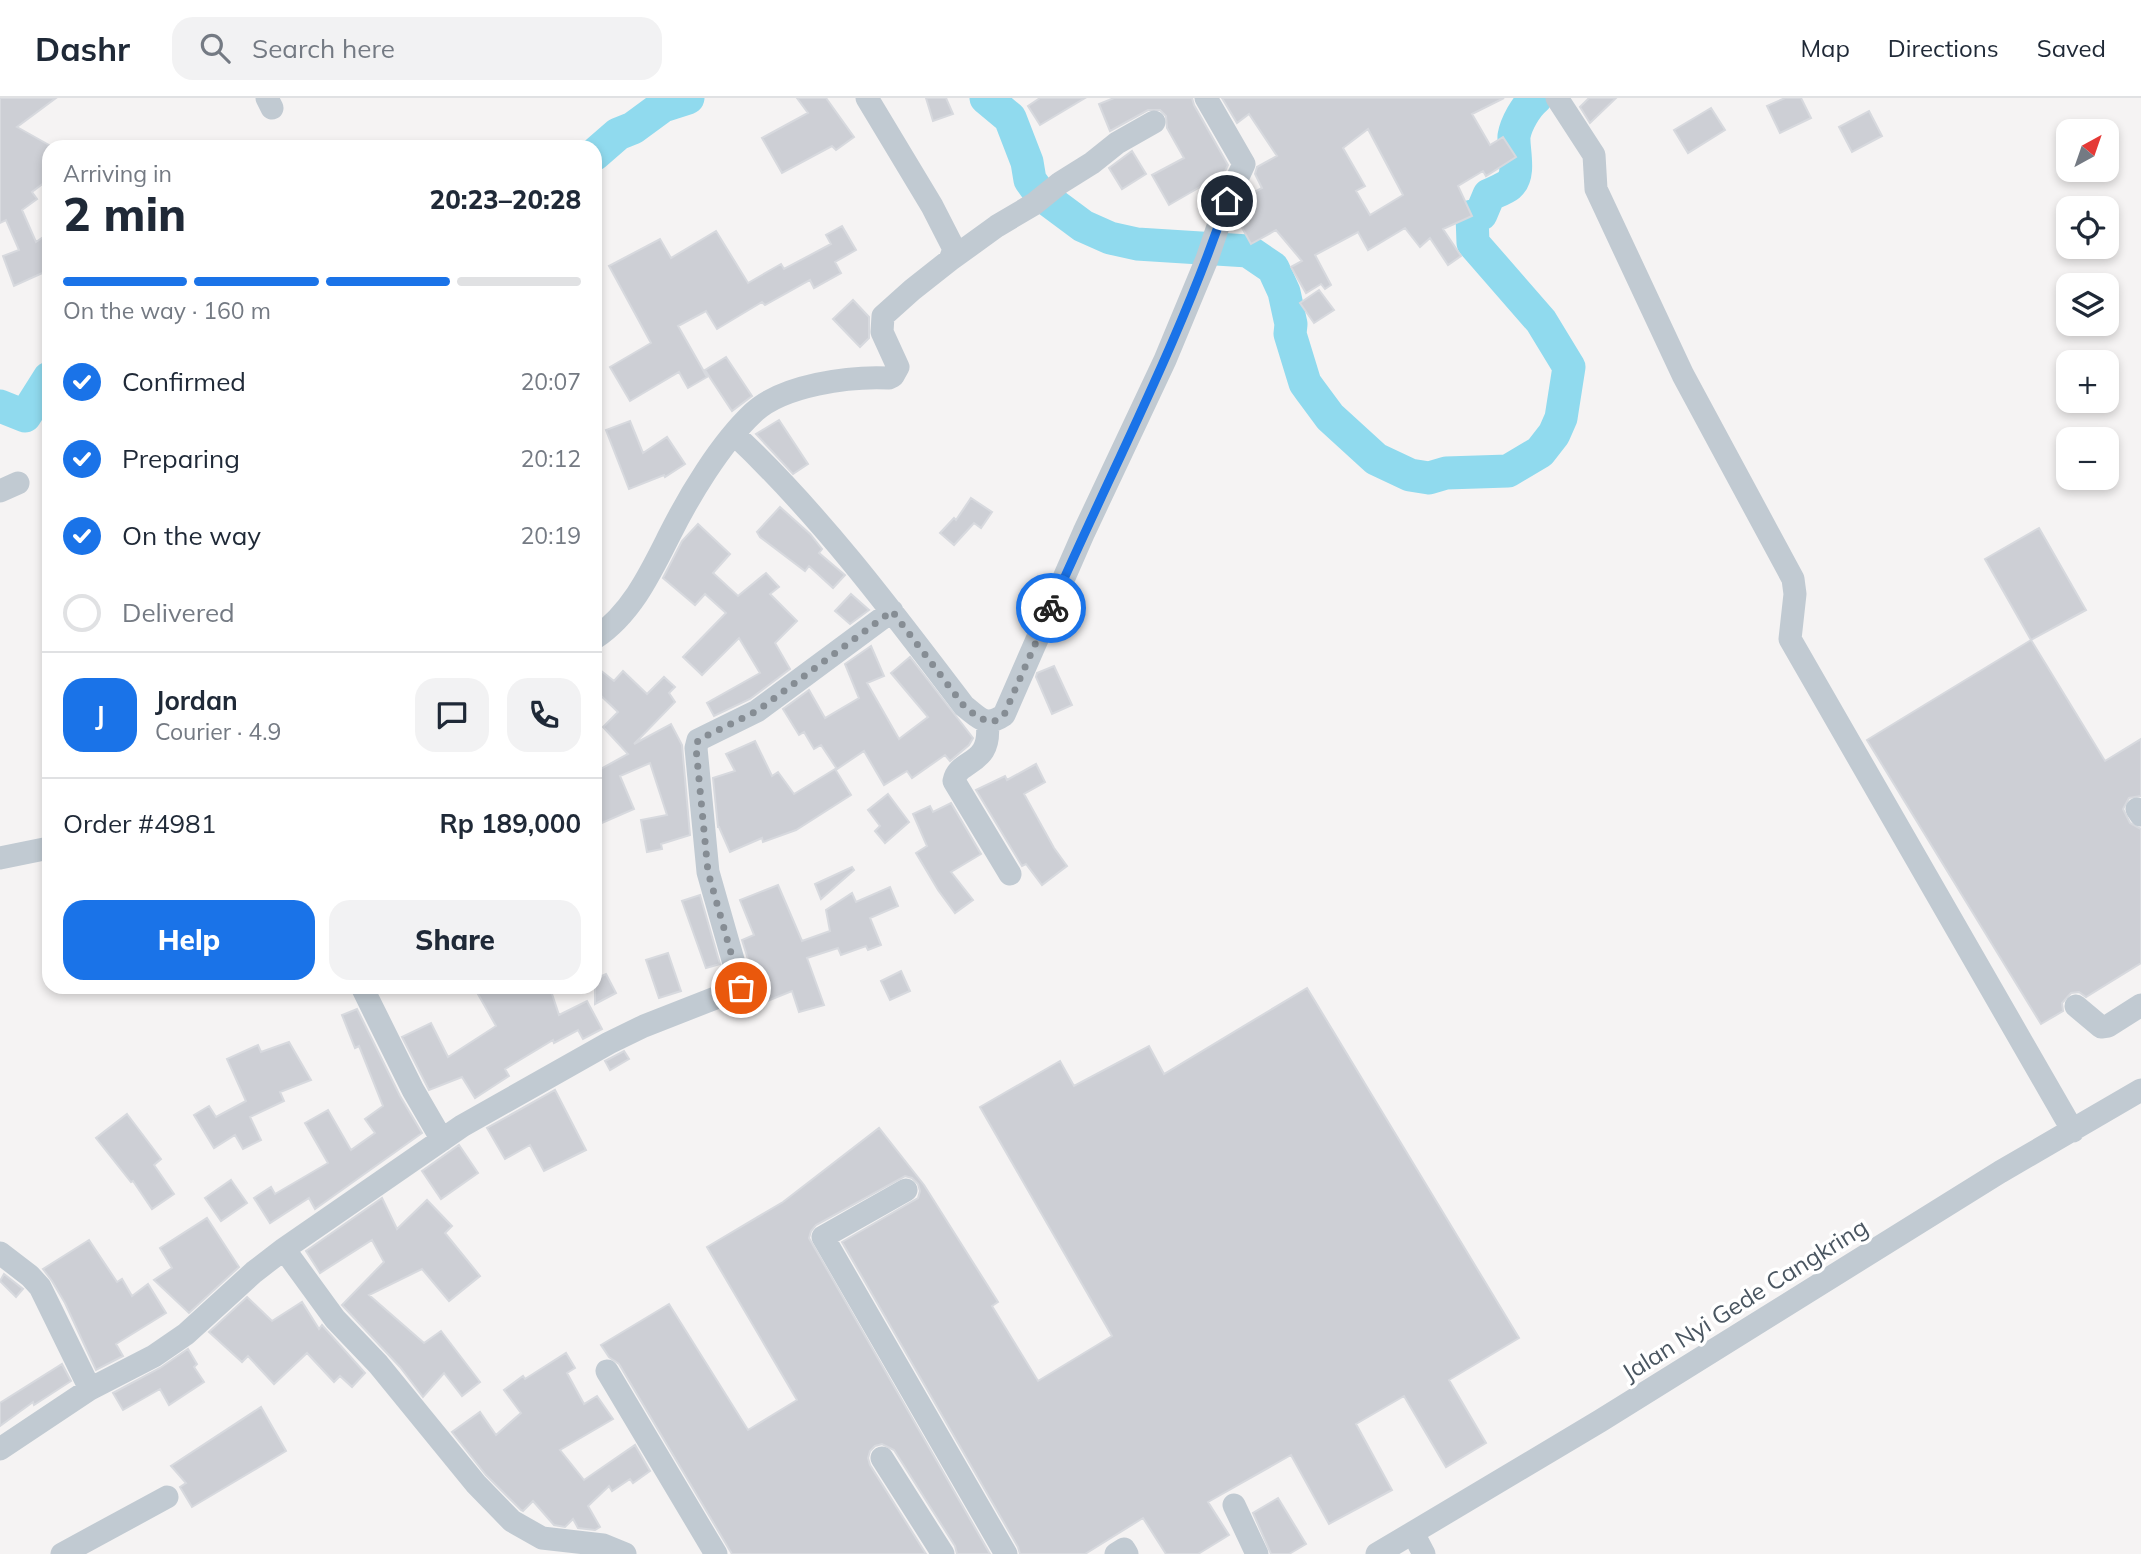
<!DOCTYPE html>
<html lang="en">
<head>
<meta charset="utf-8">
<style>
	body { margin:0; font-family:Mulish,sans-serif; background:#f2f2f3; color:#1f2937; height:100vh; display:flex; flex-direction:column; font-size:26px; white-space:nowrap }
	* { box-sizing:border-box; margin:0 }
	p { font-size:23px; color:#747a83 }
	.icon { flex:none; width:38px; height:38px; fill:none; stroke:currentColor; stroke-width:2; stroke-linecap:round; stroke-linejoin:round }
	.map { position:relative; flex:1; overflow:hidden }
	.panel { position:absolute; left:42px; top:42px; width:560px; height:854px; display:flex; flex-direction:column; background:#fff; border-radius:21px; box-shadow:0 4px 10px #0003 }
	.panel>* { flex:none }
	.needle { width:46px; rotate:40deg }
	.fabs { position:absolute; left:2056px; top:21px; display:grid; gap:14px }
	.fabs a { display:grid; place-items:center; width:63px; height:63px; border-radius:14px; background:#fff; box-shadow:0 4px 10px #0003; font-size:35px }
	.pin { position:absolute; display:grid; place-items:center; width:60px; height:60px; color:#fff; margin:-30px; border:4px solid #fff; border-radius:50%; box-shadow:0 2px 7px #0007 }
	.courier { position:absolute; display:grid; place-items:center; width:70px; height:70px; margin:-35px; border:5px solid #1a73e8; border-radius:50%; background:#fff; color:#222; box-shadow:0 2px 9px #0007 }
	.overview em { font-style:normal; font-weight:800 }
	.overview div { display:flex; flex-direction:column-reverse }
	.overview { display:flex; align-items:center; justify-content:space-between; height:119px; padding:0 21px }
	h1 { font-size:46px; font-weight:800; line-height:52px }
	.bar { display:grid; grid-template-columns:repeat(4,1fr); gap:10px 7px; align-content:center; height:84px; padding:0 21px }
	.bar i { height:9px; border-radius:5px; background:#e0e1e3 }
	.bar .active { background:#1a73e8 }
	.bar p { grid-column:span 4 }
	.line { display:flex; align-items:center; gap:18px; padding:0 21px; border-top:2px solid #e0e1e3 }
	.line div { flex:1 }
	.round { display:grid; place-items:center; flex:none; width:74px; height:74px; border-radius:21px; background:#f2f2f3 }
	ol { padding:0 21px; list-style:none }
	li { display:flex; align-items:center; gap:21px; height:77px }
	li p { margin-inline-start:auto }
	li .icon { padding:7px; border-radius:50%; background:#1a73e8; color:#fff; stroke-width:4 }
	li:last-child { color:#747a83 }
	li i { width:38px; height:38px; border:4px solid #e0e1e3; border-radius:50% }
	.action { display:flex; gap:14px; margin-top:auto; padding:14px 21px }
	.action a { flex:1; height:80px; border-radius:21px; background:#1a73e8; color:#fff; font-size:28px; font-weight:800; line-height:80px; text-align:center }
	.action a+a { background:#f2f2f3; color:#1f2937 }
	header { display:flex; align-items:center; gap:42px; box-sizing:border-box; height:98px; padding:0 35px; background:#fff; border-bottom:2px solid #e0e1e3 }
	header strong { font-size:33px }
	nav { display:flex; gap:38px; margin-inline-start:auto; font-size:24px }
	.search { width:490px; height:63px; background:#f2f2f3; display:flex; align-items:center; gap:18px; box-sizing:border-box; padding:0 24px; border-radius:21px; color:#747a83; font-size:26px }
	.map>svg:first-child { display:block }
</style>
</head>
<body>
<header>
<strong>Dashr</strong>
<div class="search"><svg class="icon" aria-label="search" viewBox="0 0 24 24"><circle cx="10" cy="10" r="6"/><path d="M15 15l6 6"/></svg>Search here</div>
<nav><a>Map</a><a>Directions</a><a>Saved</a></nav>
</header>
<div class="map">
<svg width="2141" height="1456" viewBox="0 0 2141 1456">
	<rect width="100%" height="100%" fill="#f5f3f3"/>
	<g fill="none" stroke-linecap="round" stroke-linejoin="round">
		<path stroke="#90daee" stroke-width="33" d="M 986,0 L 1010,20 L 1027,64 L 1030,82 L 1040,96 L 1083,128 L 1110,140 L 1137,146 L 1248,153 L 1273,170 L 1284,194 L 1291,226 L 1290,236 L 1305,285 L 1310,292 L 1330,319 L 1376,361 L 1410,377 L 1429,380 L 1446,375 L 1508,373 L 1540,354 L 1554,336 L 1561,320 L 1569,269 L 1541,223 L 1473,145 L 1472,118 L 1481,116 L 1489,97 C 1495,94 1504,91 1509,87 C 1521,77 1513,52 1514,38 C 1516,26 1526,8 1536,0
			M 595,56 L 618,36 L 633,30 L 663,8 L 688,0
			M 0,308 L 25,318 L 49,280"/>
	</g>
	<path fill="#cdcfd5" stroke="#d7d9de" stroke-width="2" fill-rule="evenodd" d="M 0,0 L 56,0 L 17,29 L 49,47 L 49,81 L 32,94 L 37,101 L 22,112 L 36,144 L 49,135 L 49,172 L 14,188 L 3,158 L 19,152 L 6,122 L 0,125 Z
		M 797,0 L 826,0 L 854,39 L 836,52 L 832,48 L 782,75 L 762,40 L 808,15 Z
		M 926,0 L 946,0 L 953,16 L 933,23 Z
		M 1040,0 L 1085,0 L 1040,27 L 1028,8 Z
		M 1114,0 L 1192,0 L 1194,7 L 1228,67 L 1224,75 L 1169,107 L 1152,77 L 1184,60 L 1167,30 L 1166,18 L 1160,12 L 1148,12 L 1110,33 L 1099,6 Z
		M 1222,0 L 1504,0 L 1472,16 L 1490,47 L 1503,39 L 1516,59 L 1486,78 L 1483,73 L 1458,88 L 1472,118 L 1443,131 L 1461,158 L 1448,167 L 1430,140 L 1420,149 L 1405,130 L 1368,152 L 1358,134 L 1315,157 L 1331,187 L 1325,191 L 1321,186 L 1306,195 L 1291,169 L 1302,163 L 1276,132 L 1251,146 L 1236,119 L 1243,100 L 1262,90 L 1255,76 L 1257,69 L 1277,58 L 1249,16 L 1237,25 ZM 1368,31 L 1403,97 L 1370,117 L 1356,93 L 1365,88 L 1343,50 Z
		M 1589,0 L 1616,0 L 1590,25 L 1580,9 Z
		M 1785,0 L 1801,0 L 1811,20 L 1780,35 L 1767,8 Z
		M 1711,10 L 1725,32 L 1688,55 L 1674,32 Z
		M 1869,13 L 1882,38 L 1852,54 L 1839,29 Z
		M 1132,53 L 1146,76 L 1122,91 L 1109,70 Z
		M 842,128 L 856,152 L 835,164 L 841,175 L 814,190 L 810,182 L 765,207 L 762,204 L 717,231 L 706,213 L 678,228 L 707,279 L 688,290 L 679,274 L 630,303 L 610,269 L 651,245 L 609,168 L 660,141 L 671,160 L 716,133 L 748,185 L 781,166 L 784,171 L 831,146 L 826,137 Z
		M 1319,192 L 1334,212 L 1314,225 L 1300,205 Z
		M 853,202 L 869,219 L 869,240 L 860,249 L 833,221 Z
		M 726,259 L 752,298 L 732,313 L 705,272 Z
		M 779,322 L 808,366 L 793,376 L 756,336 Z
		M 630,323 L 643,355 L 667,339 L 685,366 L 665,379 L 664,377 L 629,391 L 606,332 Z
		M 971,400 L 992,414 L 981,430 L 974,425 L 954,447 L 940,435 L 954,420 L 956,422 Z
		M 780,409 L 810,436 L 822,451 L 819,455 L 845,477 L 833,490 L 809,468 L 805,473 L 760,439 L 757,434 Z
		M 698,426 L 730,456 L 713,475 L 738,498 L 766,475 L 779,489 L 770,496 L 797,523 L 775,545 L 790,571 L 750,601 L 714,618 L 707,605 L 760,575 L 739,540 L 702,577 L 683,559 L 726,515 L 705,496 L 695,507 L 663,480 L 682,443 Z
		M 2039,430 L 2086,512 L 2031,542 L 1985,461 Z
		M 851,496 L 869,512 L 850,526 L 835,513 Z
		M 2031,542 L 2105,663 L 2141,641 L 2141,698 L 2129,700 L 2123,711 L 2130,725 L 2141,731 L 2141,865 L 2086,899 L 2079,894 L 2071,895 L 2062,905 L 2063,913 L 2041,926 L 1867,642 Z
		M 871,548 L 884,578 L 867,585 L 899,641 L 928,619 L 891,575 L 910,559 L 973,640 L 969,647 L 950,663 L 945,657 L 912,680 L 907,673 L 884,687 L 864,653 L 837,671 L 821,647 L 814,651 L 804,634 L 799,637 L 783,611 L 809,592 L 825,620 L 859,600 L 845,566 Z
		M 595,568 L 614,583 L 623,573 L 647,596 L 664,579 L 675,589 L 669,595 L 675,604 L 634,646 L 671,626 L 682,647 L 690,737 L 661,746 L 662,751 L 647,754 L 641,722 L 667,717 L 650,665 L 620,678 L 634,711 L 595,728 L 595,674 L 628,656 L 603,629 L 618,614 L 595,592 Z
		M 1054,568 L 1072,607 L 1052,616 L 1036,579 L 1037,575 Z
		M 755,643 L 772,678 L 778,674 L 794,696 L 835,671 L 851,697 L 796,732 L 763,744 L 762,740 L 730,754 L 719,729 L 718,729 L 713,680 L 735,673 L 726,656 Z
		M 1036,666 L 1045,684 L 1024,696 L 1054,750 L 1067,768 L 1042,787 L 1026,766 L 1022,768 L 976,692 L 1005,678 L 1007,682 Z
		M 888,696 L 909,724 L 885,745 L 875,733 L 880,728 L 868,712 Z
		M 951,705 L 981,756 L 951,774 L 973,802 L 955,815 L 938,792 L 916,755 L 927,748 L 913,716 L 930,708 L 933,714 Z
		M 852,769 L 854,772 L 821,801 L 815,786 Z
		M 778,787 L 802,843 L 830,833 L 826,812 L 852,795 L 856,804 L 890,789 L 898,808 L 870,820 L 881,847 L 868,852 L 866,848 L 841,857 L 838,850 L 807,860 L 824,907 L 799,914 L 792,893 L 760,906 L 754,894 L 756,887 L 742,842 L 754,837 L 740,802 Z
		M 700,797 L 720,866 L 706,870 L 682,803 Z
		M 668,855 L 681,893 L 659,900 L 646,862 Z
		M 901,873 L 910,893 L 890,902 L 881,883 Z
		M 606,876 L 616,895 L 595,906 L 595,881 Z
		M 474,889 L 544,889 L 546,894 L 551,893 L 559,917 L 587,903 L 602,931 L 583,941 L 578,932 L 554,945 L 553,942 L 505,971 L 509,978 L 475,1000 L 462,979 L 429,992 L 402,939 L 431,925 L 448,959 L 496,928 Z
		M 1307,890 L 1519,1240 L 1449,1282 L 1486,1345 L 1446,1369 L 1404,1298 L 1356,1326 L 1392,1392 L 1329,1426 L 1291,1357 L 1208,1404 L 1229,1437 L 1198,1456 L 1166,1456 L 1143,1420 L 1085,1456 L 1020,1456 L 1018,1449 L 842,1144 L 918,1100 L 920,1093 L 918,1086 L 912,1080 L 905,1078 L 816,1127 L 811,1133 L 809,1140 L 990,1456 L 957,1456 L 955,1448 L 894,1352 L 882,1346 L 875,1348 L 870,1353 L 868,1360 L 870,1367 L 926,1456 L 732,1456 L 619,1266 L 609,1259 L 601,1247 L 669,1206 L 748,1332 L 797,1302 L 707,1149 L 783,1104 L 879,1030 L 924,1087 L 998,1204 L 992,1208 L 1038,1283 L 1112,1238 L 980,1009 L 1060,963 L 1074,988 L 1149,948 L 1164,976 Z
		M 357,911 L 400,998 L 422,1035 L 315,1111 L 309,1100 L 270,1125 L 254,1100 L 271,1089 L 275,1096 L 328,1065 L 305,1025 L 328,1012 L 351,1052 L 375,1035 L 365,1021 L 383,1008 L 359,948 L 355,950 L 342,917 Z
		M 289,944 L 311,982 L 280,994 L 284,1003 L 250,1019 L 261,1042 L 243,1051 L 235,1037 L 214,1050 L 194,1017 L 209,1008 L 216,1019 L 246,1003 L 227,961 L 258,947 L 261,954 Z
		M 624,953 L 629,961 L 610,972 L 605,963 Z
		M 555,992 L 586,1052 L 544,1073 L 530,1047 L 505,1061 L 487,1030 Z
		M 127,1016 L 161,1061 L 154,1067 L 174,1096 L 152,1111 L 133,1083 L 131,1084 L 96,1040 Z
		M 459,1047 L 478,1075 L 441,1101 L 422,1073 Z
		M 231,1082 L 247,1105 L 221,1123 L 205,1100 Z
		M 382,1100 L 397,1131 L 427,1102 L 452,1128 L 445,1135 L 480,1178 L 449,1203 L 422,1171 L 369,1197 L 424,1245 L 441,1233 L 480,1284 L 462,1298 L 444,1275 L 423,1299 L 400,1269 L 342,1207 L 384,1164 L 372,1142 L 320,1175 L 306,1153 Z
		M 207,1120 L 239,1169 L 189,1215 L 154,1182 L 172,1170 L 160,1150 Z
		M 89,1142 L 117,1184 L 122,1181 L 132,1198 L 148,1186 L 166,1215 L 116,1246 L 123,1258 L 96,1272 L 65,1205 L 52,1183 L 43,1171 Z
		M 4,1176 L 23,1191 L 16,1199 L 0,1183 Z
		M 247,1199 L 272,1223 L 302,1204 L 319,1231 L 322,1227 L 365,1275 L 352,1289 L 340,1278 L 334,1284 L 307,1255 L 274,1286 L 248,1258 L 242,1264 L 209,1234 Z
		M 188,1251 L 197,1266 L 194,1269 L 204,1284 L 169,1307 L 160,1291 L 123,1312 L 113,1295 L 160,1270 Z
		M 566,1255 L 575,1270 L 567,1275 L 584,1306 L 597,1298 L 613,1321 L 560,1352 L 584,1382 L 635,1347 L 650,1373 L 633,1385 L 630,1381 L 612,1393 L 609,1388 L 588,1408 L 600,1429 L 595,1432 L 578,1430 L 573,1421 L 565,1429 L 554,1427 L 533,1403 L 523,1413 L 521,1412 L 486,1377 L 452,1334 L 480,1314 L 496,1337 L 521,1315 L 504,1292 L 523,1278 L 525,1281 Z
		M 62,1266 L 71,1283 L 34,1307 L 33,1304 L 0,1328 L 0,1305 Z
		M 261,1309 L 286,1353 L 192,1409 L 180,1389 L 186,1385 L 171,1368 Z
		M 1278,1400 L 1306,1446 L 1289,1456 L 1271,1456 L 1253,1415 Z"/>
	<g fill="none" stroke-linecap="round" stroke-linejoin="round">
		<path stroke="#c1cad2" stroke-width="23" d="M 267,0 L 272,10
			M 1557,0 L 1594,57 L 1596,91 L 1683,277 L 1793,481 L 1795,496 L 1790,541 L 2073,1033
			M 950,162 L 997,128 L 1034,106 L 1060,85 L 1092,65 L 1117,45 L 1154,24
			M 735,337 C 821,418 892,513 964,608 C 980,620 985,630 1004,617 L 1084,434 L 1165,262 L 1207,161 L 1227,102 L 1244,66 L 1206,0
			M 0,393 L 18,385
			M 595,540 C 631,516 650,476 669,438 C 689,398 720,346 753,315 C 782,287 850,278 889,280 L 893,278 L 898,269 L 882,234 L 883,218 L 912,192 L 950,162 L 954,151 L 932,108 L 867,0
			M 987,624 C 993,669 958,660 954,683 L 1010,776
			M 2137,711 L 2141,717
			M 0,760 L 49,750
			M 362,889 L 413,992 L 442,1042
			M 2076,908 L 2101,929 L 2108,928 L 2141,907
			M 906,1092 L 823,1139 L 1006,1456
			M 284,1151 L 335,1221 L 378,1266 L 476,1386 L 512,1423 L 542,1440 L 603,1447 L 625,1456
			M 0,1155 L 30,1178 L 40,1189 L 90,1291
			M 607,1273 L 716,1456
			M 0,1351 L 90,1291 L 154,1258 L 186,1236 L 254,1174 L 284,1151 L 462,1028 L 609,945 L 644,928 L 741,890 L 708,774 L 696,650 L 698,642 L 757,613 L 892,513
			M 882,1360 L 943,1456
			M 1234,1407 L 1257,1456
			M 1413,1435 L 1424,1456
			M 62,1456 L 167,1399
			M 1116,1456 L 1124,1451 L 1127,1456
			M 1377,1456 L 1600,1323 L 2000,1074 L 2141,992"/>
	</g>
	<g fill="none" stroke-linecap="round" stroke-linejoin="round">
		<path stroke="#868d94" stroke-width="7" stroke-dasharray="0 12.6" d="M 741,890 L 708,774 L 696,650 L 698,642 L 757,613 L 892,513 L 964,608 L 979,620 L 993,624 L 1004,617 L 1051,510"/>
		<path stroke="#1a73e8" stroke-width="9" d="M 1051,510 C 1110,375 1180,243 1227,103"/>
	</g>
	<g text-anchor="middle" stroke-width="7" stroke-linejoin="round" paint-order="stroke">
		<g font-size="24" fill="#4a5661" stroke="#fff">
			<text transform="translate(1745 1202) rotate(-32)" y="8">Jalan Nyi Gede Cangkring</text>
		</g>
	</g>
</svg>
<div class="fabs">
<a><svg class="needle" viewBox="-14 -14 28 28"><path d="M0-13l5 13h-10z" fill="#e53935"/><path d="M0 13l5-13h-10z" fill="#747a83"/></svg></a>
<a><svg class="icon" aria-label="locate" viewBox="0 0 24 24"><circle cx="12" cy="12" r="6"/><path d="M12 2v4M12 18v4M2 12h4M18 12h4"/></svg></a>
<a><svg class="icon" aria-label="layers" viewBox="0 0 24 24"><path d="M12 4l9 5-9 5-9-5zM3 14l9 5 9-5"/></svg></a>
<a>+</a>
<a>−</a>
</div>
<div class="pin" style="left:741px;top:890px;background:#ea580c"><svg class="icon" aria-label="bag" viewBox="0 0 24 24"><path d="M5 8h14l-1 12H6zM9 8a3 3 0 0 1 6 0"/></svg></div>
<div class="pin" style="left:1227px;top:103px;background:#1f2937"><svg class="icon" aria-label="home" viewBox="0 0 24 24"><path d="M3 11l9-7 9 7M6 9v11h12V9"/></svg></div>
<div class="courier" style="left:1051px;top:510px"><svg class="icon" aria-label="bike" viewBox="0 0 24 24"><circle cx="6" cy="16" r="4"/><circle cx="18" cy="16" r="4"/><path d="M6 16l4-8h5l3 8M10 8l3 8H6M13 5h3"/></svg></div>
<section class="panel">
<div class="overview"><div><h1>2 min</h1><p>Arriving in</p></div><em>20:23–20:28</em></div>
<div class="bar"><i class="active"></i><i class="active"></i><i class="active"></i><i></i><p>On the way · 160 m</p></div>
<ol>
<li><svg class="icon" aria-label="check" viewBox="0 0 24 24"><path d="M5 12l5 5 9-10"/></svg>Confirmed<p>20:07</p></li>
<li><svg class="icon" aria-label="check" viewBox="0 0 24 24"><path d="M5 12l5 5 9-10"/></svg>Preparing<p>20:12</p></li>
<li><svg class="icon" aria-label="check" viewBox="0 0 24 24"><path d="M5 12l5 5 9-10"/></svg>On the way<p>20:19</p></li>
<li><i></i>Delivered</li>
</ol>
<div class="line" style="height:126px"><b class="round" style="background:#1a73e8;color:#fff">J</b><div><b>Jordan</b><p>Courier · 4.9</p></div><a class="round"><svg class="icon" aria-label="chat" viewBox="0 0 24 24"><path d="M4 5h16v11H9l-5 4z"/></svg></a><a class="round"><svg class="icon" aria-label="phone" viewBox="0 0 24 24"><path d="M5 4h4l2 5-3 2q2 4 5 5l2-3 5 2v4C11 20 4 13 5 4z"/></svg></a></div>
<div class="line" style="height:91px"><div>Order #4981</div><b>Rp 189,000</b></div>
<div class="action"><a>Help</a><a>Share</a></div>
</section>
</div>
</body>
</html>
